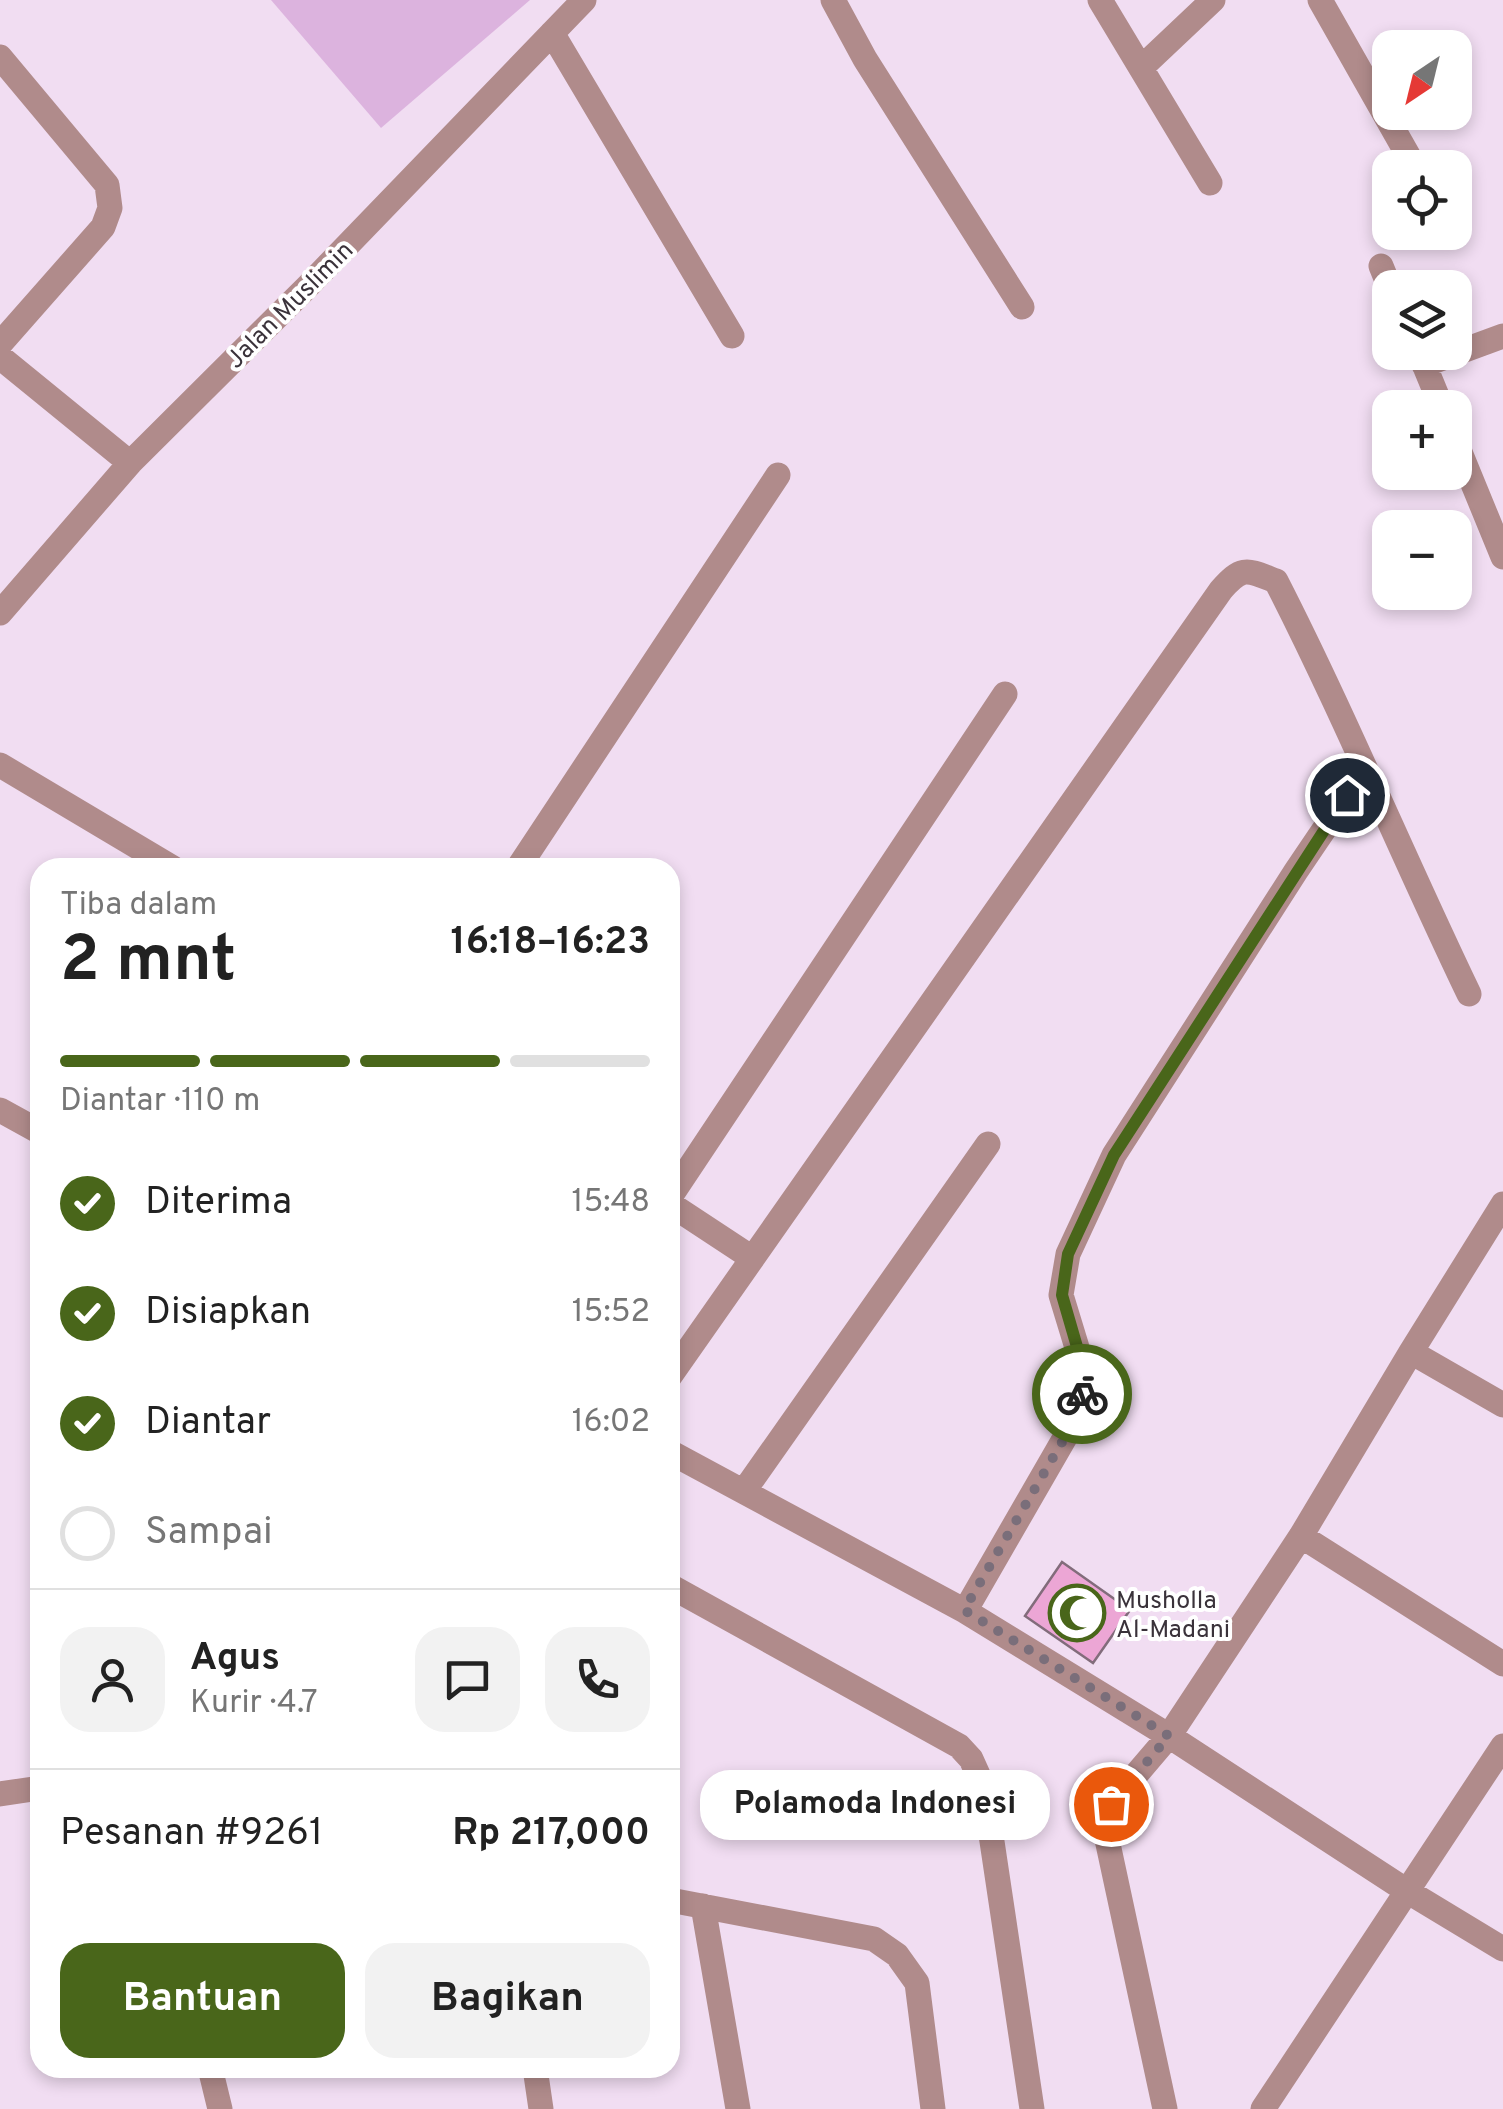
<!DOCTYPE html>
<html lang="id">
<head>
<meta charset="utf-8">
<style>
	body { margin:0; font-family:Overpass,sans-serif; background:#f2f2f2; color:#222; height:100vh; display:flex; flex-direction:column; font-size:38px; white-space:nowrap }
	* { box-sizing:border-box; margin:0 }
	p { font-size:32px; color:#767676 }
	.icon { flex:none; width:55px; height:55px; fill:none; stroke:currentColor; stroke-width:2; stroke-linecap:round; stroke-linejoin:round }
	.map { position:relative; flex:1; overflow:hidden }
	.details { position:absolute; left:30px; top:858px; width:650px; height:1220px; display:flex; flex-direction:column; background:#fff; border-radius:30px; box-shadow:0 5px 15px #0003 }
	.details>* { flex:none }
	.needle { width:65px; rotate:215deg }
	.tools { position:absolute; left:1372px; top:30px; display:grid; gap:20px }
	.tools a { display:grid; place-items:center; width:100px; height:100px; border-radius:20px; background:#fff; box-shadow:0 5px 15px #0003; font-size:50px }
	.pin { position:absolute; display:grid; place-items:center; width:85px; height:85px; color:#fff; margin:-42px; border:5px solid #fff; border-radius:50%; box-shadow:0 2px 10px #0007 }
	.courier { position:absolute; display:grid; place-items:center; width:100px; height:100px; margin:-50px; border:8px solid #49661a; border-radius:50%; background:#fff; color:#222; box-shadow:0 2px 12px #0007 }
	.bubble { position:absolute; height:70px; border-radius:30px; background:#fff; box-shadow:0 5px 15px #0003; font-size:32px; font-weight:700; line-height:70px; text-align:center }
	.headline em { font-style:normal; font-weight:700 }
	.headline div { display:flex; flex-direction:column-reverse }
	.headline { display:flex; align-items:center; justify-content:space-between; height:170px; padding:0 30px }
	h1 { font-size:65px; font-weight:700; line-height:75px }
	.bar { display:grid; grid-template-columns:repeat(4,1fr); gap:15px 10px; align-content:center; height:120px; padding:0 30px }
	.bar i { height:12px; border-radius:8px; background:#e0e0e0 }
	.bar .active { background:#49661a }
	.bar p { grid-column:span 4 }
	.line { display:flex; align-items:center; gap:25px; padding:0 30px; border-top:2px solid #e0e0e0 }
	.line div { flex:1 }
	.round { display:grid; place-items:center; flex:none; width:105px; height:105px; border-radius:30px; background:#f2f2f2 }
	ol { padding:0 30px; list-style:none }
	li { display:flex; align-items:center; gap:30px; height:110px }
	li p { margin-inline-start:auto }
	li .icon { padding:10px; border-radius:50%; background:#49661a; color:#fff; stroke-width:4 }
	li:last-child { color:#767676 }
	li i { width:55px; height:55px; border:5px solid #e0e0e0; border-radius:50% }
	.cta { display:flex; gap:20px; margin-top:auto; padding:20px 30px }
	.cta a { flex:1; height:115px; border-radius:30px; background:#49661a; color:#fff; font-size:40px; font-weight:700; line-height:115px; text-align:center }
	.cta a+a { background:#f2f2f2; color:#222 }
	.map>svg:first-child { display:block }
</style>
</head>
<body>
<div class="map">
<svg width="1503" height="2109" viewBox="0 0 1503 2109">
	<rect width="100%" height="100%" fill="#f1ddf2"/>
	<path fill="#dcb3de" d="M 271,0 L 530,0 L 381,128 Z"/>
	<path fill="#eca6d5" stroke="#826c7b" stroke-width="2.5" d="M 1062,1562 L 1130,1610 L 1093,1663 L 1025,1616 Z"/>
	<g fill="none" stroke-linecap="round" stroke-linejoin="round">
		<path stroke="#b08b8b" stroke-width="25" d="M 833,0 L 865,59 L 1022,307
			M 1100,0 L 1210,183
			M 1320,0 L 1413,164
			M 552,33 L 732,336
			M 0,57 L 107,185 L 110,208 L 103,227 L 0,344
			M 1141,68 L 1213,0
			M 1381,266 L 1390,288
			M 1419,352 L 1442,408
			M 0,357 L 130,463
			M 1424,365 L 1503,336
			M 1455,440 L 1503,557
			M 0,613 L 130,463 L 308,286 L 584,0
			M 0,765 L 173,868
			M 518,868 L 778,475
			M 0,1110 L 40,1132
			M 670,1197 L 1005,694
			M 670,1204 L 752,1258
			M 1411,1352 L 1503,1405
			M 670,1376 L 1221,590 C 1243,565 1247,570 1276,581 C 1345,716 1403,857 1469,994
			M 670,1452 L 965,1611 L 1169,1736 L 1407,1891 L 1503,1949
			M 744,1491 L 988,1144
			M 1301,1536 L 1503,1664
			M 670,1586 L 959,1746 L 971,1759 L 984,1788 L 1032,2109
			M 965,1611 L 1082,1408 L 1082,1364 L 1061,1295 L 1068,1254 L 1114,1155 L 1296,871 L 1365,769
			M 0,1794 L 40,1788
			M 670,1900 L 874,1939 L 897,1955 L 917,1983 L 933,2109
			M 703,1906 L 738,2109
			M 210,2068 L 220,2109
			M 535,2068 L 541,2109
			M 1165,2109 L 1105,1830 L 1111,1804 L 1169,1736 L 1301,1536 L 1411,1352 L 1503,1204
			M 1263,2109 L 1503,1746"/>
	</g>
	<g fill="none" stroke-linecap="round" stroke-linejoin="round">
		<path stroke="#7a6e7a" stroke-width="10" stroke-dasharray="0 18" d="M 1082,1394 L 1082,1408 L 964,1610 L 1169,1736 L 1111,1804"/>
		<path stroke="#49661a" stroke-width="12" d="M 1082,1394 L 1082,1364 L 1062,1295 L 1068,1254 L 1114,1155 L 1347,795"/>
	</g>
	<defs>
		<g id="mosque-ring" transform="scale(2.875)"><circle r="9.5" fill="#fff" stroke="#49661a" stroke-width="1.5"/><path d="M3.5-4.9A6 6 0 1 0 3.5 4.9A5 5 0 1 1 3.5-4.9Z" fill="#49661a"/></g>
	</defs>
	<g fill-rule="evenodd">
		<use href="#mosque-ring" x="1077" y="1613"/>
	</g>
	<g text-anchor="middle" stroke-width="8" stroke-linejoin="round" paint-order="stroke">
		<g font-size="25" fill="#3a323a" stroke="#fff">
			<text transform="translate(289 304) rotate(-45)" y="9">Jalan Muslimin</text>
		</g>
		<g font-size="25" fill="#3a323a" stroke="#fff" text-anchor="start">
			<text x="1116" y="1608">Musholla<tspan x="1116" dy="29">Al-Madani</tspan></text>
		</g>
	</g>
</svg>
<div class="tools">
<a><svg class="needle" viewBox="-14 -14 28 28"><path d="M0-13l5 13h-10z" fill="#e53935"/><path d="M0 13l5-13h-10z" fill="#767676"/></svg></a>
<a><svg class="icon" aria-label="locate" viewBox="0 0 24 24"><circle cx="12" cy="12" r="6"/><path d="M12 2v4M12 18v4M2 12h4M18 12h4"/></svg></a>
<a><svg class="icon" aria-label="layers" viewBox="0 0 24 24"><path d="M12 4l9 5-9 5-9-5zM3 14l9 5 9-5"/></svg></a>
<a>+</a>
<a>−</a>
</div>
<div class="pin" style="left:1111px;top:1804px;background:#ea580c"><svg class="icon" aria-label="bag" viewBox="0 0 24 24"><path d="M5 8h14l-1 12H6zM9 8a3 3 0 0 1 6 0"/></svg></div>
<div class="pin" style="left:1347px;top:795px;background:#1f2937"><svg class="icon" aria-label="home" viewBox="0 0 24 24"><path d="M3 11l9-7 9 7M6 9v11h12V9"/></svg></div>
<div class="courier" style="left:1082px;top:1394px"><svg class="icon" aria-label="bike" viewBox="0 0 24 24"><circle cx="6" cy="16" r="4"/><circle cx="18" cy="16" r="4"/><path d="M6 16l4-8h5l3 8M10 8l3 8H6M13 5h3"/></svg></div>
<div class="bubble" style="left:700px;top:1770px;width:350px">Polamoda Indonesi</div>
<section class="details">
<div class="headline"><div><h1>2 mnt</h1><p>Tiba dalam</p></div><em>16:18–16:23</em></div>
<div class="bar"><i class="active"></i><i class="active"></i><i class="active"></i><i></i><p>Diantar · 110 m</p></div>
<ol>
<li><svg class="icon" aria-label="check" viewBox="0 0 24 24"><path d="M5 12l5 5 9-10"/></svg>Diterima<p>15:48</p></li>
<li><svg class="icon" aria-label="check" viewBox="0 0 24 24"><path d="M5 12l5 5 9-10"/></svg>Disiapkan<p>15:52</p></li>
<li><svg class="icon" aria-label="check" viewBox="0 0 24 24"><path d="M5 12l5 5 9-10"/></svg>Diantar<p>16:02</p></li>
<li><i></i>Sampai</li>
</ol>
<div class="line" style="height:180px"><a class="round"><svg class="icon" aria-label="person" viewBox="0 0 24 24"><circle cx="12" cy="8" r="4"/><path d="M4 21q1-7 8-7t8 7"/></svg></a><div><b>Agus</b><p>Kurir · 4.7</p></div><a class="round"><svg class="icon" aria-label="chat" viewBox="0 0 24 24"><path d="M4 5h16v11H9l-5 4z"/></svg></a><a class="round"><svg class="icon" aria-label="phone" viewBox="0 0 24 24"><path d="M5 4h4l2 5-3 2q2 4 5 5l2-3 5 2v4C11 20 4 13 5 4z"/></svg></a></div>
<div class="line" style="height:130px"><div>Pesanan #9261</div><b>Rp 217,000</b></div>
<div class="cta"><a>Bantuan</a><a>Bagikan</a></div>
</section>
</div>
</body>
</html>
